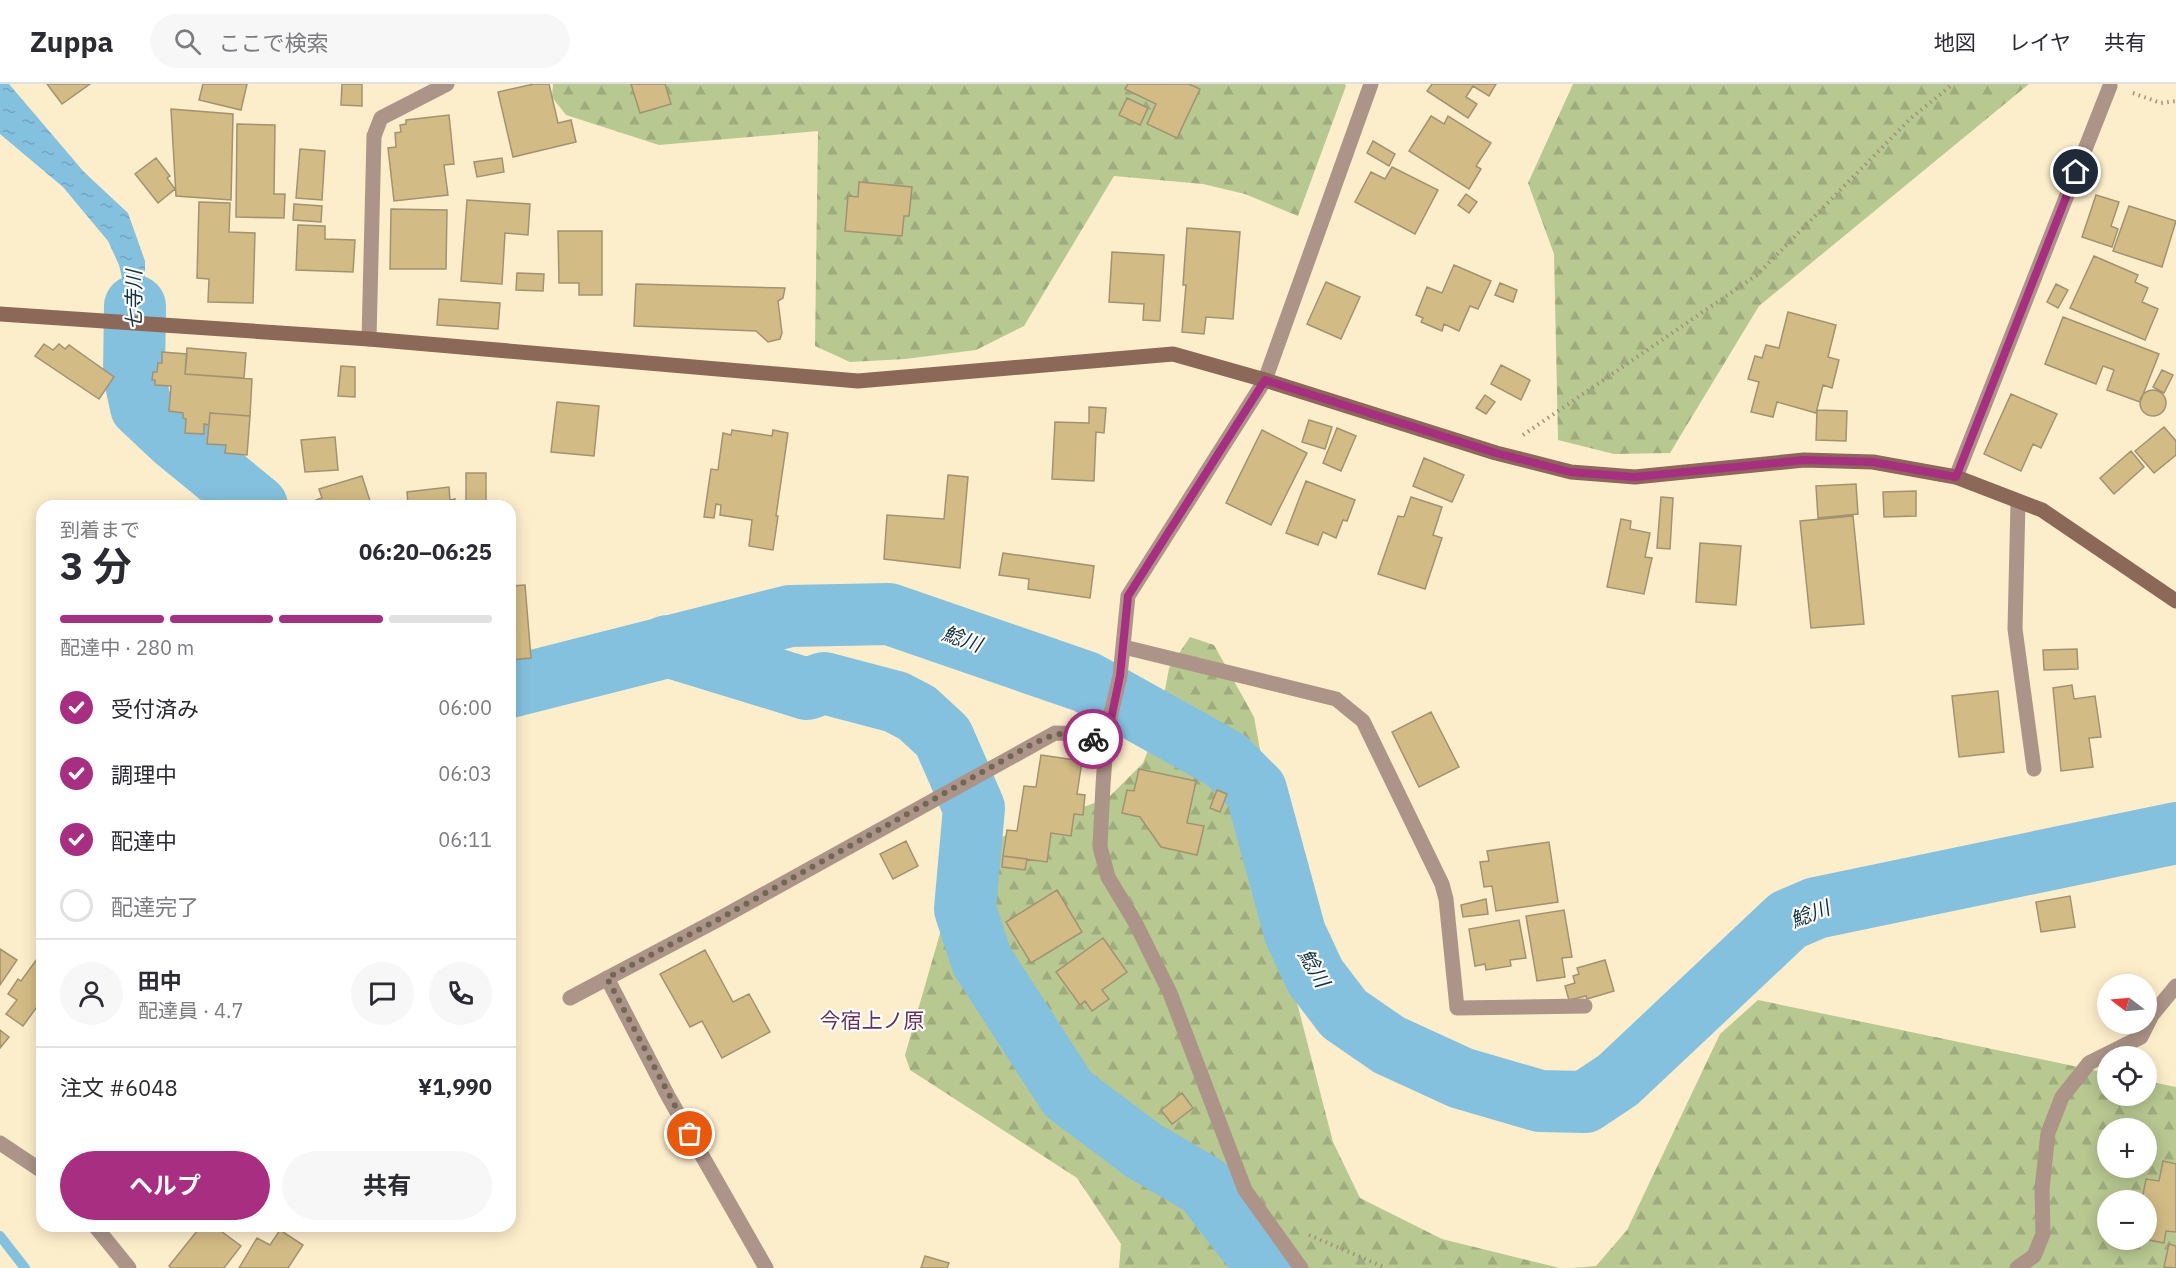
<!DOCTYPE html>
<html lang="ja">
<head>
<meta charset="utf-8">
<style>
	body { margin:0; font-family:"IBM Plex Sans","Noto Sans JP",sans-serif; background:#f7f7f7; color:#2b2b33; height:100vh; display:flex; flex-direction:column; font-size:22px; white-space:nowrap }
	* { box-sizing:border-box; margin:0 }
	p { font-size:20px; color:#7c7c81 }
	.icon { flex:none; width:33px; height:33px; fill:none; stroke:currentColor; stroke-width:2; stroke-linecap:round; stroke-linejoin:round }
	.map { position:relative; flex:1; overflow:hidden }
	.details { position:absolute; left:36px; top:416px; width:480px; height:732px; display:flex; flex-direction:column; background:#fff; border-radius:18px; box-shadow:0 3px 15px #0003 }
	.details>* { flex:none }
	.needle { width:39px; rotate:286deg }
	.controls { position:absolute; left:2097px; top:890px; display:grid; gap:12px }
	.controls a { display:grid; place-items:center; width:60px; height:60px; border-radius:50%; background:#fff; box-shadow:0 3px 15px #0003; font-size:30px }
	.pin { position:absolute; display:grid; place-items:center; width:51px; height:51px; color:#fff; margin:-26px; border:3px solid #fff; border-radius:50%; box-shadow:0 2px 6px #0007 }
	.courier { position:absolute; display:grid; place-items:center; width:60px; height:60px; margin:-30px; border:4px solid #a82e82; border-radius:50%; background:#fff; color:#222; box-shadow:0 2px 8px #0007 }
	.head em { font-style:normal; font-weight:700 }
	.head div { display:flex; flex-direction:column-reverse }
	.head { display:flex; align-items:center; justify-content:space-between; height:102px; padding:0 24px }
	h1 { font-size:39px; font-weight:700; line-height:45px }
	.bar { display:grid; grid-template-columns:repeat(4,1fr); gap:9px 6px; align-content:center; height:72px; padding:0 24px }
	.bar i { height:8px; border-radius:4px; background:#e1e1e2 }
	.bar .active { background:#a82e82 }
	.bar p { grid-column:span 4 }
	.line { display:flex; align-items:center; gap:15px; padding:0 24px; border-top:2px solid #e1e1e2 }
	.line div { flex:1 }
	.round { display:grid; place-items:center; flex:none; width:63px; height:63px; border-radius:32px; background:#f7f7f7 }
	ol { padding:0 24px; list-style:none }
	li { display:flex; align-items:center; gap:18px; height:66px }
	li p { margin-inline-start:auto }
	li .icon { padding:6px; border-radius:50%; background:#a82e82; color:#fff; stroke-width:4 }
	li:last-child { color:#7c7c81 }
	li i { width:33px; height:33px; border:3px solid #e1e1e2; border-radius:50% }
	.primary-button { display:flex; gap:12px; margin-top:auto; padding:12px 24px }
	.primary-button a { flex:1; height:69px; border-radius:36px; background:#a82e82; color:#fff; font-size:24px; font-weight:700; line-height:69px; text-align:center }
	.primary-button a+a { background:#f7f7f7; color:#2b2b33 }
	header { display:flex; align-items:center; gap:36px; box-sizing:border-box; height:84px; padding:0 30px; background:#fff; border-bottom:2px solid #e1e1e2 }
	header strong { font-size:28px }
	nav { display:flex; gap:33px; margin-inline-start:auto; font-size:21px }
	.search { width:420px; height:54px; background:#f7f7f7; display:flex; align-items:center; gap:15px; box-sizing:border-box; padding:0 21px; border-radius:33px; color:#7c7c81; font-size:22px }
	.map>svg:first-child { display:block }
</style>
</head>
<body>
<header>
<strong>Zuppa</strong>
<div class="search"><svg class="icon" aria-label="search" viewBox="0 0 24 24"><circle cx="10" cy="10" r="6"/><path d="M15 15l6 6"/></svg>ここで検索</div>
<nav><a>地図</a><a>レイヤ</a><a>共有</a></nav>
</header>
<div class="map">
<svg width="2176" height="1184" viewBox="0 0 2176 1184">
	<defs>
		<pattern id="forest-firs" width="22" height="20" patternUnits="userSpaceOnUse" patternTransform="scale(1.5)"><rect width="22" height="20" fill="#b8c891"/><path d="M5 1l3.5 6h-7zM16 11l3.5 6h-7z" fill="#9eab7c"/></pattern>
		<pattern id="water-ripples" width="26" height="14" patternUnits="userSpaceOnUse" patternTransform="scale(1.5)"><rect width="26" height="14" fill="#84c1df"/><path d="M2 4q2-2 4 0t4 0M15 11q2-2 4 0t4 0" fill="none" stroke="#72a5be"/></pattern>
	</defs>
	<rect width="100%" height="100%" fill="#fdeecb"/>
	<path fill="url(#forest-firs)" fill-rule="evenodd" d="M 553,0 L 1345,0 L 1346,2 L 1298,132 L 1245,110 L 1203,100 L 1114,92 L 1024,242 L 976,266 L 905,275 L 850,278 L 815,262 L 818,47 L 659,61 L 566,31 L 552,13 Z
		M 1573,0 L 2029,0 L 1759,222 L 1670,369 L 1614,370 L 1558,356 L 1554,170 L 1528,99 Z
		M 1190,553 L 1214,561 L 1254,633 L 1280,774 L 1273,826 L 1333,1058 L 1360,1114 L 1442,1155 L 1560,1184 L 1119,1184 L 1121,1160 L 1077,1094 L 910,986 L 905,971 L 958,787 L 996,755 L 1108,714 L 1143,679 L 1159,639 L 1169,584 Z
		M 1758,916 L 2107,989 L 2108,1011 L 2146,1011 L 2147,997 L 2176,1003 L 2176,1184 L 1571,1184 L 1596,1182 L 1627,1146 L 1720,950 ZM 2108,1044 L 2146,1044 L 2146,1083 L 2108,1083 ZM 2108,1116 L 2146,1116 L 2146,1155 L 2108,1155 Z"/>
	<path fill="url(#water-ripples)" d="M 0,0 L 9,0 L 84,88 L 128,129 L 145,177 L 145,216 L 139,304 L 129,317 L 122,298 L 125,207 L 119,181 L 108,157 L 63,103 L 0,50 Z"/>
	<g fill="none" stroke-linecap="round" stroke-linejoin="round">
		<path stroke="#84c1df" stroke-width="10" d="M 0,1152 L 25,1184"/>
		<path stroke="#84c1df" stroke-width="62" d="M 135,222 L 134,290 L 141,323 L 174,354 L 257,422
			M 667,562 L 807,605 L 824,599 L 896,618 L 917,629 L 943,653 L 974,724 L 965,825 L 982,877 L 1068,1010 L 1144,1067 L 1204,1102 L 1257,1170 L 1262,1184
			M 510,603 L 790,532 L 889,530 L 1086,598 L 1226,676 L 1256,706 L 1295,849 L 1315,892 L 1344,930 L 1389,961 L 1461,994 L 1540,1017 L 1585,1018 L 1618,996 L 1788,836 L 1816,824 L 2176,749"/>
	</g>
	<path fill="#d2bb84" stroke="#a19372" stroke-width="1.5" d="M 47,0 L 90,0 L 62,20 Z
		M 203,0 L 247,0 L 241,26 L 199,16 Z
		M 342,0 L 362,0 L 362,22 L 341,21 Z
		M 534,0 L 549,0 L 558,39 L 571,36 L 576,58 L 513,73 L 498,8 Z
		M 631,0 L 665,0 L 671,20 L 640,29 Z
		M 1128,0 L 1189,0 L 1200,5 L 1177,54 L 1147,40 L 1156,20 L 1125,5 Z
		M 1432,0 L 1496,0 L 1489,12 L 1473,2 L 1466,13 L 1477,20 L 1468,34 L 1427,7 Z
		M 1127,14 L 1148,24 L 1140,41 L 1119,31 Z
		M 171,25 L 233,30 L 231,116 L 176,112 Z
		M 449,31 L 454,80 L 444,81 L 448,111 L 394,117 L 388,64 L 396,63 L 395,49 L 401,48 L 400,41 L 406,40 L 406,36 Z
		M 1431,32 L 1444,40 L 1448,32 L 1491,59 L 1476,82 L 1481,85 L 1469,105 L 1409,67 Z
		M 237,40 L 275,41 L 274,110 L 285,110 L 284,134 L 236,133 Z
		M 1373,57 L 1395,70 L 1389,82 L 1367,69 Z
		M 300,65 L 325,67 L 322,116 L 296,114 Z
		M 156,74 L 170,92 L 167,94 L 175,105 L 158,119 L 135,90 Z
		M 502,74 L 504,88 L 477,93 L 474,78 Z
		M 1392,83 L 1438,106 L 1415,150 L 1355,118 L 1371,88 L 1385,95 Z
		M 859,98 L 912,103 L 909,132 L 904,132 L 902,152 L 845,147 L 848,112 L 858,113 Z
		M 1466,110 L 1477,118 L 1469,129 L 1458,121 Z
		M 2096,111 L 2119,118 L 2111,142 L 2118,145 L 2112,163 L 2082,153 Z
		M 467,116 L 530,120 L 528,151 L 505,149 L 502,200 L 461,197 Z
		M 199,118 L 230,119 L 229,148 L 255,149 L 253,219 L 208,218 L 209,195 L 197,194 Z
		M 294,120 L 322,122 L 321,138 L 293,136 Z
		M 2129,122 L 2176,137 L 2162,183 L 2113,167 Z
		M 391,125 L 447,126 L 446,185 L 390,185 Z
		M 298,141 L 325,142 L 325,155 L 355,156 L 353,188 L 296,186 Z
		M 1187,144 L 1240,148 L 1233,235 L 1206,233 L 1204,250 L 1182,248 L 1186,201 L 1183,201 Z
		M 558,147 L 602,147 L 602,211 L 579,211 L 579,199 L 559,199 Z
		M 1112,168 L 1164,171 L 1160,237 L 1143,236 L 1144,220 L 1109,218 Z
		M 2094,172 L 2138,191 L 2135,198 L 2148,204 L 2142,218 L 2158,225 L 2145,256 L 2070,224 Z
		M 1454,181 L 1491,197 L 1478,225 L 1470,222 L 1459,247 L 1444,240 L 1442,247 L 1421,238 L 1423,234 L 1416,231 L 1427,203 L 1442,209 Z
		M 517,189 L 544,190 L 543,207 L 516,206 Z
		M 1326,198 L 1360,213 L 1341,255 L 1307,240 Z
		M 1500,199 L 1517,206 L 1513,218 L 1495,211 Z
		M 636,200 L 785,204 L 783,214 L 778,217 L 782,249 L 780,255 L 768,258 L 756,247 L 634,242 Z
		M 2056,200 L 2068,206 L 2058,224 L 2047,218 Z
		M 439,215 L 500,219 L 498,245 L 437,241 Z
		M 1788,228 L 1836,241 L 1828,273 L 1839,276 L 1832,304 L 1823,301 L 1816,329 L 1777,318 L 1773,333 L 1751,328 L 1759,298 L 1748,295 L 1755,272 L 1762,274 L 1766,261 L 1779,264 Z
		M 2063,233 L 2159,270 L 2140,318 L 2107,306 L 2114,286 L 2103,282 L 2096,300 L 2045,280 Z
		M 44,260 L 53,266 L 59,260 L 65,265 L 69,261 L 114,293 L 99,315 L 35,272 Z
		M 187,264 L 246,269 L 244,294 L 185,290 Z
		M 162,268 L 187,270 L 185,290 L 252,295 L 250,332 L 210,329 L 209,341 L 204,340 L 204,350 L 185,349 L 186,335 L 183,334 L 183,329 L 169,327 L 171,302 L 155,301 L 155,296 L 152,296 L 153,288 L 157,288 L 158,279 L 162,279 Z
		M 1501,281 L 1530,296 L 1521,316 L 1491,300 Z
		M 341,282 L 355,283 L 355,313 L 338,312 Z
		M 2162,286 L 2173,291 L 2164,309 L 2153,303 Z
		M2140 319a13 13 0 1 1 26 0a13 13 0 1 1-26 0Z
		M 2011,310 L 2057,330 L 2041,364 L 2033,360 L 2021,387 L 1984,370 Z
		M 1485,311 L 1495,318 L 1486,330 L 1476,324 Z
		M 557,318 L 599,322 L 594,372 L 551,368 Z
		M 1089,323 L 1106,324 L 1104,349 L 1096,348 L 1094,397 L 1052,395 L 1055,338 L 1089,339 Z
		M 1817,326 L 1847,327 L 1846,357 L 1816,356 Z
		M 210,329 L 250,332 L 247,371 L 225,369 L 226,361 L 207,360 Z
		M 1309,336 L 1332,343 L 1325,365 L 1302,358 Z
		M 2164,343 L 2176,357 L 2176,371 L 2154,389 L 2135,367 Z
		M 1337,344 L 1356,352 L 1341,387 L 1323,379 Z
		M 732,346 L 772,352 L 773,346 L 788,349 L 776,432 L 778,432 L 773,466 L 749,462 L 752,436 L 720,431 L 721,421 L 716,420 L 714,434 L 704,433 L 711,385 L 718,386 L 723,349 L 731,351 Z
		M 1262,346 L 1307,369 L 1271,441 L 1226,419 Z
		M 335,353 L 338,386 L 305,388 L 301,356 Z
		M 2131,367 L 2144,383 L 2114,410 L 2100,394 Z
		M 1424,374 L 1464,391 L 1452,418 L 1413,402 Z
		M 466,389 L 486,389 L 486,421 L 466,421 Z
		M 948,391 L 968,393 L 960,484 L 884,475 L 887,431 L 944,435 Z
		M 362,392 L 370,417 L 357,422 L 318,422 L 316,416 L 322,414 L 319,405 Z
		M 1306,397 L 1355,416 L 1347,437 L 1343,436 L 1336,454 L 1323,448 L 1318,461 L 1286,449 Z
		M 1856,400 L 1858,430 L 1818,434 L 1816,402 Z
		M 449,403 L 450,416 L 455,415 L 455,422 L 399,422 L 408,420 L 407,408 Z
		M 1916,407 L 1916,432 L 1884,433 L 1883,408 Z
		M 1411,413 L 1442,423 L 1433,451 L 1442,454 L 1425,505 L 1378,490 L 1398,432 L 1404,433 Z
		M 1661,413 L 1673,414 L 1670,465 L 1657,464 Z
		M 1853,432 L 1864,540 L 1811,544 L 1800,437 Z
		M 1621,435 L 1631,437 L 1630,445 L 1650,449 L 1645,473 L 1652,474 L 1644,510 L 1607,503 Z
		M 1700,459 L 1741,462 L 1736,521 L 1696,518 Z
		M 1003,469 L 1094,482 L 1090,514 L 1028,505 L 1029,495 L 999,491 Z
		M 525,501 L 531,574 L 510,576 L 510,502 Z
		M 2077,565 L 2078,585 L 2044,586 L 2043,566 Z
		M 2072,601 L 2074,615 L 2095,612 L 2101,653 L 2089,654 L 2093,683 L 2061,687 L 2053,604 Z
		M 1998,607 L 2004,668 L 1959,673 L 1952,612 Z
		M 1431,628 L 1459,683 L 1419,703 L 1392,648 Z
		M 1041,671 L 1082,677 L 1077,710 L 1085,711 L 1083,731 L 1074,730 L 1071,752 L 1051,749 L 1047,778 L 1003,772 L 1007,746 L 1017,747 L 1024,702 L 1036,703 Z
		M 1139,685 L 1196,697 L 1187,739 L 1204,742 L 1197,771 L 1161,763 L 1140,733 L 1122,729 L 1127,706 L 1134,707 Z
		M 1217,706 L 1227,710 L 1220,728 L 1210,724 Z
		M 906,757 L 918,782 L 893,795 L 880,770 Z
		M 1549,758 L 1558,818 L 1496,827 L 1492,802 L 1484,803 L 1480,778 L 1489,777 L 1487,767 Z
		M 1003,772 L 1027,775 L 1025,786 L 1002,783 Z
		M 1057,806 L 1082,848 L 1031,879 L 1006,838 Z
		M 2070,812 L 2075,843 L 2041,848 L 2036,818 Z
		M 1486,815 L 1488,830 L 1463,833 L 1461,821 Z
		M 1564,826 L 1572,873 L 1562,874 L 1565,893 L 1537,897 L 1526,832 Z
		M 1519,836 L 1526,874 L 1510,876 L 1511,882 L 1486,886 L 1485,880 L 1475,882 L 1469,845 Z
		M 1103,854 L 1127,888 L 1102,906 L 1109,915 L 1092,927 L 1085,917 L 1080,921 L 1056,888 Z
		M 0,865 L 17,876 L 0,901 Z
		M 705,866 L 733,918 L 749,910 L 770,948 L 722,974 L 702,937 L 690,943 L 660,890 Z
		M 42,868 L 42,916 L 23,942 L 6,930 L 17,916 L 8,910 L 18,895 L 21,897 Z
		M 1605,876 L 1614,907 L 1587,915 L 1586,912 L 1569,916 L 1565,902 L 1575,899 L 1573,892 L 1579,890 L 1577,884 Z
		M 0,946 L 9,953 L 0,964 Z
		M 1182,1009 L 1193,1024 L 1172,1040 L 1161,1026 Z
		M 2163,1077 L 2176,1080 L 2176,1148 L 2166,1147 L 2164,1159 L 2144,1155 L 2146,1155 L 2146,1116 L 2142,1116 L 2146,1095 L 2159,1097 Z
		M 201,1142 L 214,1142 L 241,1162 L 224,1184 L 171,1184 L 169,1182 Z
		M 280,1146 L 303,1161 L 288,1184 L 239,1184 L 257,1154 L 270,1161 Z
		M 2169,1160 L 2176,1162 L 2176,1184 L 2164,1183 Z
		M 925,1172 L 949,1179 L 947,1184 L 921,1184 Z"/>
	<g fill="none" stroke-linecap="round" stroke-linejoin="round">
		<path stroke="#9e9379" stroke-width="4" stroke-dasharray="1.5 4.5" stroke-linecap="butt" d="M 2133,9 L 2161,19 L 2176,17
			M 1523,351 L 1757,191 L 1910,35 L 1953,0
			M 1309,1151 L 1386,1184"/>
		<path stroke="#ac9488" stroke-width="15" d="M 369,255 L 374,52 L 381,34 L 447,0
			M 1956,393 L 2110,2
			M 2018,418 L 2015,545 L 2034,685
			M 1124,563 L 1336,615 L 1363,637 L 1442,800 L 1446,815 L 1457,924 L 1585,922
			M 607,894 L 668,1012 L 766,1184
			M 570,914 L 719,835 L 1055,649 L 1080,650 L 1106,659
			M 0,1059 L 42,1087
			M 95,1142 L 129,1184
			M 1301,1184 L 1245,1106 L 1170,909 L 1135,838 L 1108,793 L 1100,763 L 1103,701 L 1107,647 L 1120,592 L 1128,512 L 1265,296 L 1371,0
			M 2017,1184 L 2034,1172 L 2043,1150 L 2042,1105 L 2048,1049 L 2062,1013 L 2089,979 L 2141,953 L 2152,931 L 2176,902"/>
		<path stroke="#8b6857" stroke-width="15" d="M 0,230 L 369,255 L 858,297 L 1173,270 L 1265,296 L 1496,369 L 1571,388 L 1635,393 L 1804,376 L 1873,378 L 1956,393 L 2042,426 L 2176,517"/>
	</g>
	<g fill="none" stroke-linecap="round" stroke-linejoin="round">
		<path stroke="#716753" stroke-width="6" stroke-dasharray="0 10.8" d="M 690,1050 L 607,894 L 719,835 L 1029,662 C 1056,649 1064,645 1093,655"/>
		<path stroke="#a82e82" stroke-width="8" d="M 1093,655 L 1106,659 L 1120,592 L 1128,512 L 1265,296 L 1496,369 L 1570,388 L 1635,393 L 1804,376 L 1873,378 L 1956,393 L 2076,88"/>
	</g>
	<g text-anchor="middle" stroke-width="4.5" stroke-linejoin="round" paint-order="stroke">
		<g font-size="20" font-style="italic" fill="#163341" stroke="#fff">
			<text transform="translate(134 216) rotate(-90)" y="7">七寺川</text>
			<text transform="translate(962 555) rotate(19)" y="7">鯰川</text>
			<text transform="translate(1810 830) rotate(-21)" y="7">鯰川</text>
			<text transform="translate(1314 884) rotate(60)" y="7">鯰川</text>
		</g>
		<g font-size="21" fill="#6a2e55" stroke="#fff">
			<text x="872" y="944">今宿上ノ原</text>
		</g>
	</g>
</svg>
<div class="controls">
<a><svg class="needle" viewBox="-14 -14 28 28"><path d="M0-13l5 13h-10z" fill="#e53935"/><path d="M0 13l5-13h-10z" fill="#7c7c81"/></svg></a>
<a><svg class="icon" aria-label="locate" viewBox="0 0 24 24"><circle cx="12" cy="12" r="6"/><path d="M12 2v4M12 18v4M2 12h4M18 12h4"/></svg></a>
<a>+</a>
<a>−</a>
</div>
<div class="pin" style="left:690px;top:1050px;background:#ea580c"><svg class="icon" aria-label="bag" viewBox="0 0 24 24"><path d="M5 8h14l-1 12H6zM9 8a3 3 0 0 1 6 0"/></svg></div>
<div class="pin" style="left:2076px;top:88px;background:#1f2937"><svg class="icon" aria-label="home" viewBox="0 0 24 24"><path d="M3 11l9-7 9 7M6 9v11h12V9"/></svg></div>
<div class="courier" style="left:1093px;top:655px"><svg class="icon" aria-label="bike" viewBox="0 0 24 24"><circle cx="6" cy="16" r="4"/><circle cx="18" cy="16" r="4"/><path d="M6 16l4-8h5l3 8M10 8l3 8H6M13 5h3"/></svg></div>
<section class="details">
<div class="head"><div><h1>3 分</h1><p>到着まで</p></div><em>06:20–06:25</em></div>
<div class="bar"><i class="active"></i><i class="active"></i><i class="active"></i><i></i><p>配達中 · 280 m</p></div>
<ol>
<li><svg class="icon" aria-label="check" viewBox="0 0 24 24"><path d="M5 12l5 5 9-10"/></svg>受付済み<p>06:00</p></li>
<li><svg class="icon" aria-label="check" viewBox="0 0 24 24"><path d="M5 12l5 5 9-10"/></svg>調理中<p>06:03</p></li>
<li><svg class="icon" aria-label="check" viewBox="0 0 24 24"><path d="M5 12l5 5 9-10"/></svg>配達中<p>06:11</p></li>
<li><i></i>配達完了</li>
</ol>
<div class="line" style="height:108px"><a class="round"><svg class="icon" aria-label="person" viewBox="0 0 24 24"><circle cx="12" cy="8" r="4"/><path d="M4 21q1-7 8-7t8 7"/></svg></a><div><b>田中</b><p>配達員 · 4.7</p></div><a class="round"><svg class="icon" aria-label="chat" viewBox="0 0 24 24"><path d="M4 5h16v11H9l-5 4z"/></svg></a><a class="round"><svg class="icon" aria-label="phone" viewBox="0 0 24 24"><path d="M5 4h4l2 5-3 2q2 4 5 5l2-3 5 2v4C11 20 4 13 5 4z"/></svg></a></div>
<div class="line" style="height:78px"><div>注文 #6048</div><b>¥1,990</b></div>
<div class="primary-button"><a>ヘルプ</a><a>共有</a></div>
</section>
</div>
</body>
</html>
